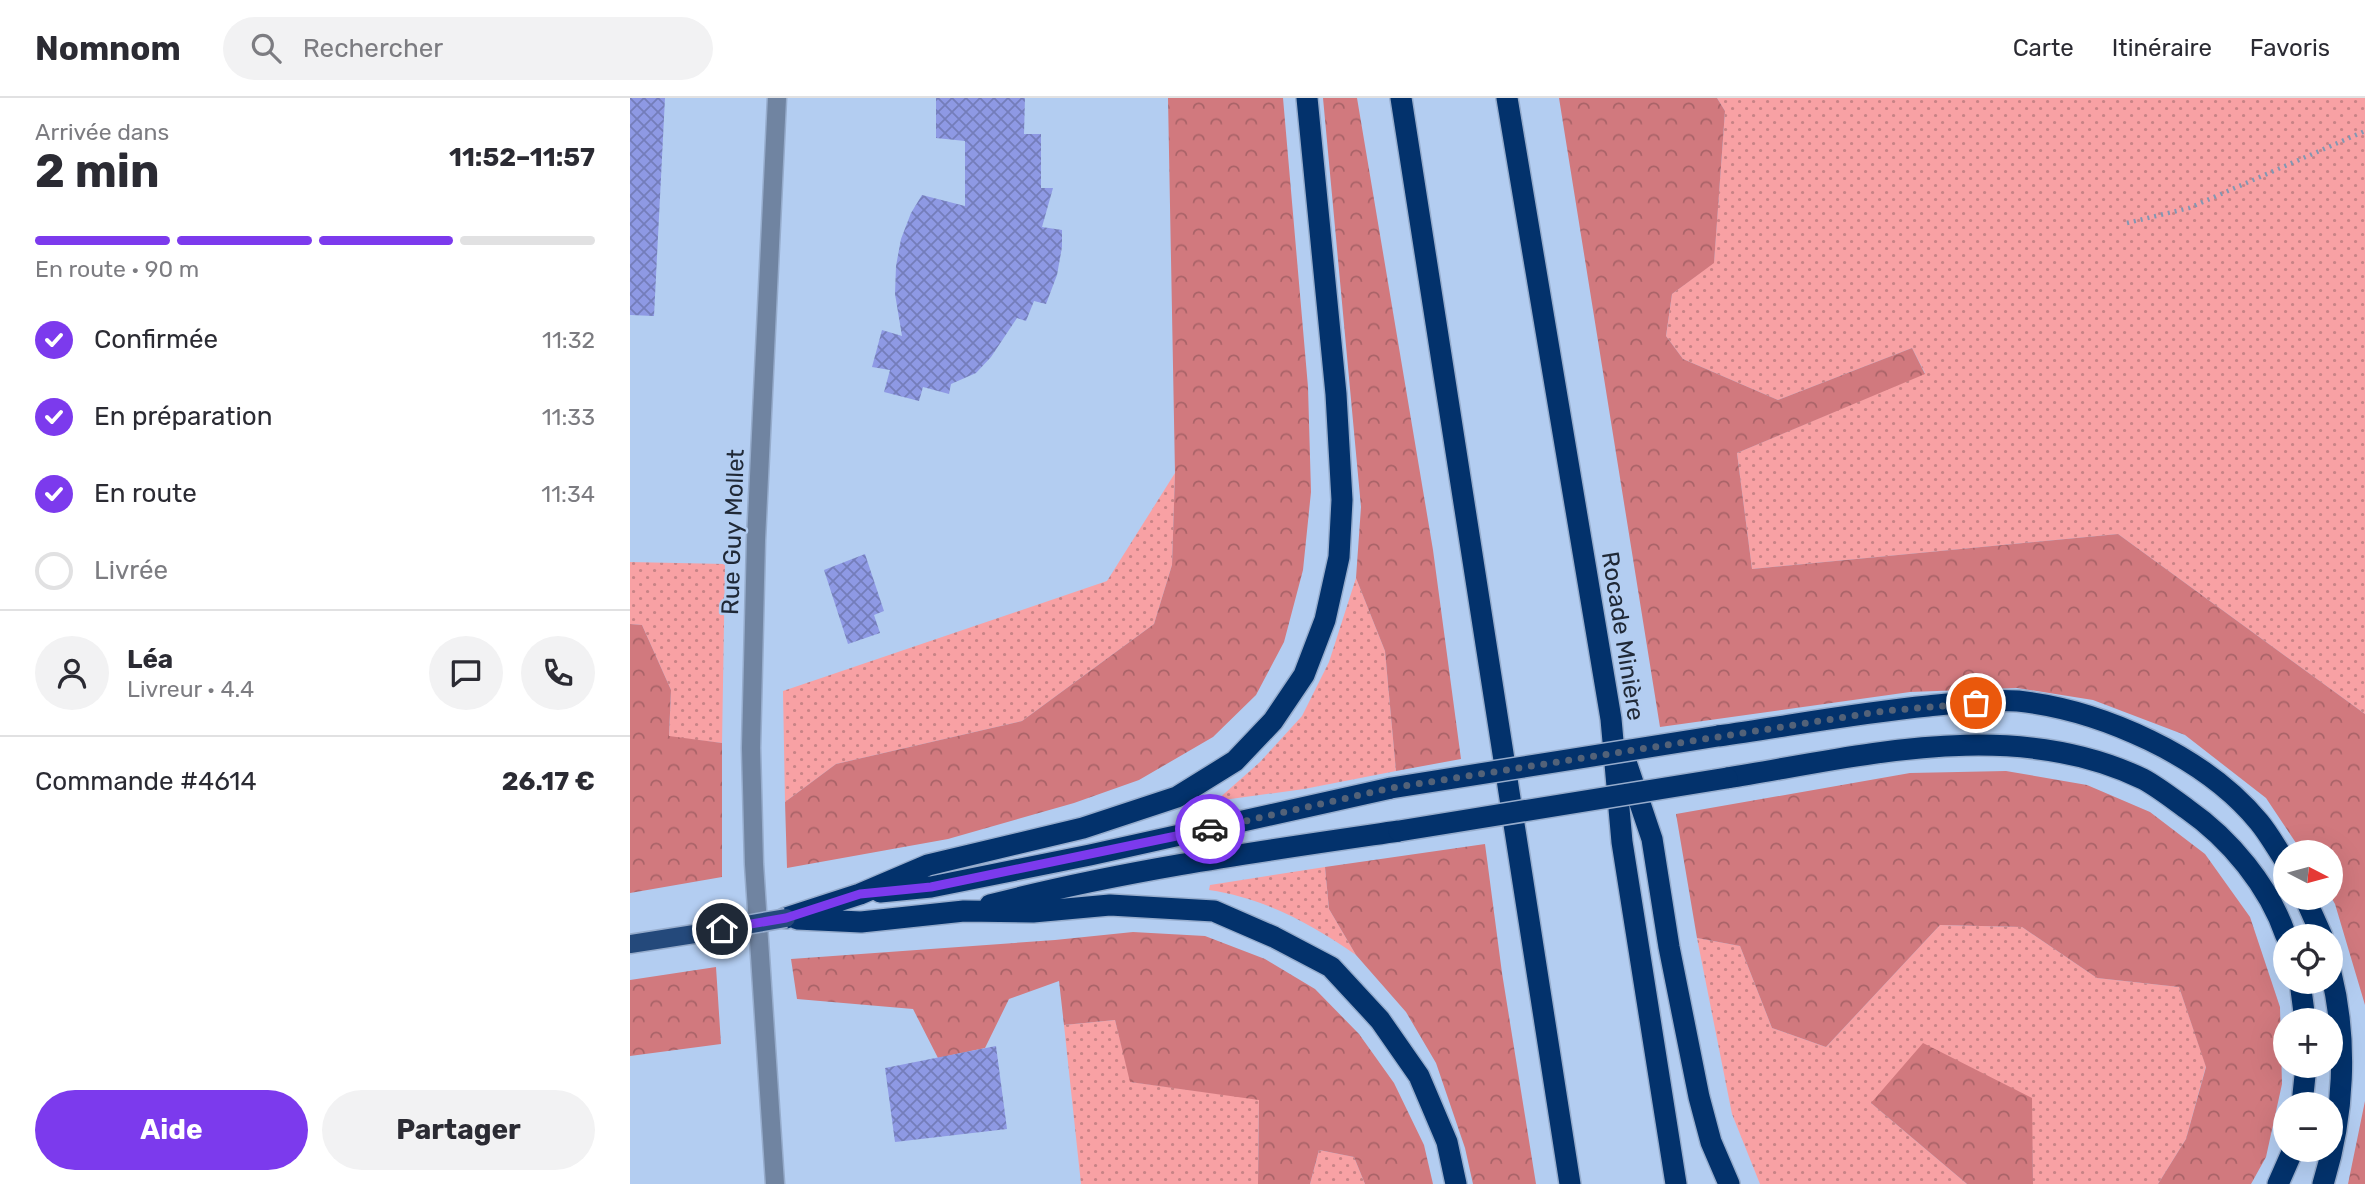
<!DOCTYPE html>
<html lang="fr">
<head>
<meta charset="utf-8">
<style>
	body { margin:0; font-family:Rubik,sans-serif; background:#f2f2f3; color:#2b2b33; height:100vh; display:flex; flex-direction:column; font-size:26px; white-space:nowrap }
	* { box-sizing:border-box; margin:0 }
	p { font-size:23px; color:#7c7c81 }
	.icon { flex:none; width:38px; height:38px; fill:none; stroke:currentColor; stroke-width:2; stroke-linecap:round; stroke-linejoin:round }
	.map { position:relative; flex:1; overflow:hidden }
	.side { display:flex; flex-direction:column; background:#fff; width:630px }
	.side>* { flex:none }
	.needle { width:46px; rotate:96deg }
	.tools { position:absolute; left:1643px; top:742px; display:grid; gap:14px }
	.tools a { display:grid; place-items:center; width:70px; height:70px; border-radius:50%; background:#fff; box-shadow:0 7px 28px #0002; font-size:35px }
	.pin { position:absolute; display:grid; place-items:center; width:60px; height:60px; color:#fff; margin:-30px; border:4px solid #fff; border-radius:50%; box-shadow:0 2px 7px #0007 }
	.courier { position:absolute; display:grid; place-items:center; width:70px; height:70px; margin:-35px; border:5px solid #7c3aed; border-radius:50%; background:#fff; color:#222; box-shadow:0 2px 9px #0007 }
	.summary em { font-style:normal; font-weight:700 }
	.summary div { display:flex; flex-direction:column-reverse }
	.summary { display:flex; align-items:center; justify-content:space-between; height:119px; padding:0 35px }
	h1 { font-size:46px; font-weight:700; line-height:52px }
	.bar { display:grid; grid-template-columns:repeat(4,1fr); gap:10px 7px; align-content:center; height:84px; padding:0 35px }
	.bar i { height:9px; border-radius:5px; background:#e1e1e2 }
	.bar .current { background:#7c3aed }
	.bar p { grid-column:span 4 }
	.line { display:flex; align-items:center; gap:18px; padding:0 35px; border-top:2px solid #e1e1e2 }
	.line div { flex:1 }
	.round { display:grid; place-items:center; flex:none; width:74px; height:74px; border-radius:37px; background:#f2f2f3 }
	ol { padding:0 35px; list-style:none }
	li { display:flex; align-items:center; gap:21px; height:77px }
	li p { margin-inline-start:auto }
	li .icon { padding:7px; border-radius:50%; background:#7c3aed; color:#fff; stroke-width:4 }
	li:last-child { color:#7c7c81 }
	li i { width:38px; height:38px; border:4px solid #e1e1e2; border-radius:50% }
	.cta { display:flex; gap:14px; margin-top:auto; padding:14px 35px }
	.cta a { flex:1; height:80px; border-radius:42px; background:#7c3aed; color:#fff; font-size:28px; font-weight:700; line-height:80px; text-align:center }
	.cta a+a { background:#f2f2f3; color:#2b2b33 }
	header { display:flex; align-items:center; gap:42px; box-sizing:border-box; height:98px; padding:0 35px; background:#fff; border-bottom:2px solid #e1e1e2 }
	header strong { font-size:33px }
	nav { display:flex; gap:38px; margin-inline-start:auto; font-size:24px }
	.search { width:490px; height:63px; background:#f2f2f3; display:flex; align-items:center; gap:18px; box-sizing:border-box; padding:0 24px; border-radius:38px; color:#7c7c81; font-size:26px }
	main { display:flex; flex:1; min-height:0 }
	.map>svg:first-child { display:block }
</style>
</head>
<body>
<header>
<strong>Nomnom</strong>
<div class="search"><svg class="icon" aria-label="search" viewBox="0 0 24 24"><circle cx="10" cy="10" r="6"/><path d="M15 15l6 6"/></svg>Rechercher</div>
<nav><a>Carte</a><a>Itinéraire</a><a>Favoris</a></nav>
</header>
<main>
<section class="side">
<div class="summary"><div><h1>2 min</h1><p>Arrivée dans</p></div><em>11:52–11:57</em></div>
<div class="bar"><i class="current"></i><i class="current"></i><i class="current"></i><i></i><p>En route · 90 m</p></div>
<ol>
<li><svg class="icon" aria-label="check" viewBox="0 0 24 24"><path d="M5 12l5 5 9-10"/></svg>Confirmée<p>11:32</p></li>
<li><svg class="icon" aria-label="check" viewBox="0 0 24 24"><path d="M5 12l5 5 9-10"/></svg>En préparation<p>11:33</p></li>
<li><svg class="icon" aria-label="check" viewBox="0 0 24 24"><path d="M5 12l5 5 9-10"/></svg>En route<p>11:34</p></li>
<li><i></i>Livrée</li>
</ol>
<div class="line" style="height:126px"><a class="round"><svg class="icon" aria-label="person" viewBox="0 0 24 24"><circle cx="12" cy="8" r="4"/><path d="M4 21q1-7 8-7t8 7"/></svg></a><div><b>Léa</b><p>Livreur · 4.4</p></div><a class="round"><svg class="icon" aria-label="chat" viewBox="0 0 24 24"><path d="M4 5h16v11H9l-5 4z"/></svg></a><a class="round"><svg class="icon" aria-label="phone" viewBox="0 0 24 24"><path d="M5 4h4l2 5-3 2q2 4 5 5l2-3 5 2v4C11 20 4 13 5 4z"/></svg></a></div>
<div class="line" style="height:91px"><div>Commande #4614</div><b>26.17 €</b></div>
<div class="cta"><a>Aide</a><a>Partager</a></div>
</section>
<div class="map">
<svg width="1735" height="1086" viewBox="0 0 1735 1086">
	<defs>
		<pattern id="grass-dots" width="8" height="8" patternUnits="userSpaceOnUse" patternTransform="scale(1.75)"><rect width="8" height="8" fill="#f8a1a4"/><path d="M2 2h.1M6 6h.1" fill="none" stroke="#c88386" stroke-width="1.8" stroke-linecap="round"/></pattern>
		<pattern id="forest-crowns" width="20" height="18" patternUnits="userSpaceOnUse" patternTransform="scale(1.75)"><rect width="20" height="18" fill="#d1797e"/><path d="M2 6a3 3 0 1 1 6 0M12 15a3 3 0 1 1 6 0" fill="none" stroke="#a96368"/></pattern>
		<pattern id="building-cross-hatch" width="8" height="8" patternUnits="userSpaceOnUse" patternTransform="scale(1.75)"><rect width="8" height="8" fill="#8e99e4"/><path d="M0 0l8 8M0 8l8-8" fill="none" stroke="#747dba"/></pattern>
	</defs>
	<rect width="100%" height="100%" fill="#b3cdf1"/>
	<path fill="url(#grass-dots)" d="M 1087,0 L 1735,0 L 1735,616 L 1488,436 L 1122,471 L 1107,355 L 1295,275 L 1282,250 L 1148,302 L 1053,261 L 1036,238 L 1042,196 L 1084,164 L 1095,13 Z
		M 545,375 L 542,467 L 524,526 L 392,623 L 206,666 L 155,704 L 153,593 L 477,483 Z
		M 0,464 L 95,466 L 92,645 L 39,639 L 41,592 L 12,527 L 0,526 Z
		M 726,480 L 755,553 L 766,673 L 674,691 L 586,703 L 630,664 L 672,618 L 699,564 Z
		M 695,769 L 699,811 L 726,857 C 682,826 634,800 579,792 L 580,787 Z
		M 1310,827 L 1392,829 L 1467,880 L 1549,889 L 1576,968 L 1556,1041 L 1528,1086 L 1403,1086 L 1401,1000 L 1241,1005 L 1337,1086 L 1130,1086 L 1102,1016 L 1067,840 L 1110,848 L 1142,930 L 1196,949 Z
		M 485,922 L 501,984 L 629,1001 L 628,1086 L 451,1086 L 434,927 Z
		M 689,1052 L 724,1059 L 735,1086 L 680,1086 Z"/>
	<path fill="url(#forest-crowns)" d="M 538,0 L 653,0 L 678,289 L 681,394 L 673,472 L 654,544 L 626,597 L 583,639 L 509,682 L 444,705 L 318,741 L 157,770 L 155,704 L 206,666 L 392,623 L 524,526 L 542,467 L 545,375 Z
		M 693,0 L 727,0 L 803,452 L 831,661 L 766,673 L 755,553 L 726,480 L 731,409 Z
		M 929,0 L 1087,0 L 1095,13 L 1084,165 L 1042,196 L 1036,238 L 1053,261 L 1148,302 L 1282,250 L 1295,276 L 1107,355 L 1122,471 L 1488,436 L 1735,616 L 1735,907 L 1705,806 L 1701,799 L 1701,754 L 1672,754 L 1636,700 L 1555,637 L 1463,602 L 1387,590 L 1280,594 L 1030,629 Z
		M 0,526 L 12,527 L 41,592 L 39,638 L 92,645 L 92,779 L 0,795 Z
		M 1376,673 L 1457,687 L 1520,714 L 1575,756 L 1620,819 L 1650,909 L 1652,986 L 1636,1059 L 1621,1086 L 1528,1086 L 1556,1041 L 1576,969 L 1549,889 L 1467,880 L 1392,829 L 1310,827 L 1196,949 L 1142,930 L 1110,848 L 1067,840 L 1046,716 L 1280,675 Z
		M 855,746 L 872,875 L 906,1086 L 843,1086 L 835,1050 L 806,965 L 776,914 L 726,857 L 699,811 L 695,769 Z
		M 503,834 L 575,838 L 635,861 L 685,891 L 729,936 L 764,985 L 794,1047 L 803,1086 L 735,1086 L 724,1059 L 689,1052 L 680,1086 L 628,1086 L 629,1002 L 500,984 L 485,922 L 434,927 L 429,883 L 379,901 L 355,950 L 308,960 L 283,911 L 167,901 L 161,861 L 425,842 Z
		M 86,869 L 91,946 L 0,958 L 0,882 Z
		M 1293,945 L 1402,1000 L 1403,1086 L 1337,1086 L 1241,1005 Z
		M 1735,1003 L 1735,1086 L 1718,1086 Z"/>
	<path fill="url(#building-cross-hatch)" d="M 0,0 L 35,0 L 24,218 L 0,217 Z
		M 306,0 L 395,0 L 394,36 L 411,36 L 411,90 L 423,90 L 412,129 L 432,132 L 432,149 L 427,177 L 416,206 L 404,203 L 396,223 L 387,220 L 361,259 L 346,275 L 321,286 L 319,296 L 293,289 L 289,303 L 254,294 L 260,272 L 242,269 L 252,232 L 272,238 L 265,196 L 266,168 L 271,141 L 281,115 L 292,97 L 335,108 L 335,43 L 306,40 Z
		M 235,456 L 254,513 L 244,517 L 250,535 L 218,546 L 194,472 Z
		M 366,948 L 377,1031 L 265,1044 L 255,970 Z"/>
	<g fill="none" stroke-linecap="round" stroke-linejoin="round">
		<g stroke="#96accc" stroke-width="21">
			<path id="minor" d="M 145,1086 L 124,766 L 121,650 L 126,442 L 147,0"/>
		</g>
		<g stroke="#96accc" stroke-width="21">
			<path id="major" d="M 0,846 L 71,835"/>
		</g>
		<g stroke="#96accc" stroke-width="24">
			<path id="highway" d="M 771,0 L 940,1086
				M 877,0 L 981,621 L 992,744 L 1046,1086
				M 1088,638 C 1158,628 1227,615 1298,608 C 1327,605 1359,601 1388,603 C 1471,612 1575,658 1629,724 C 1639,736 1647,751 1656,764
				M 992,652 L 1022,741 L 1039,849 L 1069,999 L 1081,1044 L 1099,1086
				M 1097,680 C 1233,658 1382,618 1513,681 C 1528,689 1543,701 1557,711 C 1600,741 1639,788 1656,838
				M 250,794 L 301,789 L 460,757 L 761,690
				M 1675,800 L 1692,838
				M 360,807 C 494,772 632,753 769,733
				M 156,820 L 230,796 L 298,767 L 453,730 L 547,699 L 605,663 L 643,623 L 674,577 L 695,522 L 709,459 L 712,402 L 706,296 L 677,0
				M 167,821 L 231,824 L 334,813 L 403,814 L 480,807 L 584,813 L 644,839 L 701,869 L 750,922 L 789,978 L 817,1044 L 826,1086
				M 1670,884 L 1675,922
				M 1672,1006 L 1676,968
				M 1648,1086 L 1663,1052
				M 1693,1086 C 1714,1019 1718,943 1701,875"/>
		</g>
		<path stroke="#8297b3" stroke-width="4.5" stroke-dasharray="2 5" stroke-linecap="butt" d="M 1497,125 L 1559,110 L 1735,33"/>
		<use href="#minor" stroke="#7084a1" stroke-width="18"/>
		<use href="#major" stroke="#24497b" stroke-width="18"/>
		<use href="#highway" stroke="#03326c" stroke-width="21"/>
		<g stroke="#96accc" stroke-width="21" stroke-linecap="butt">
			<path id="major-bridge" d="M 71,835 L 156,820"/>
		</g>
		<g stroke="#96accc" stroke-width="24" stroke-linecap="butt">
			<path id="highway-bridge" d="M 761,690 L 1088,638
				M 769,733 L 1097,680"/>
		</g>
		<use href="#major-bridge" stroke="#24497b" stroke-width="18"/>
		<use href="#highway-bridge" stroke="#03326c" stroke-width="21"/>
	</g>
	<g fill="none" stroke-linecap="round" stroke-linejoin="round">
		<path stroke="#536278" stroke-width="7" stroke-dasharray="0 12.6" d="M 580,731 L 761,690 L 1254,613 L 1346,605"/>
		<path stroke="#7c3aed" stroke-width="9" d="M 92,831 L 156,820 L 230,796 L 301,789 L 580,731"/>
	</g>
	<g text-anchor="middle" stroke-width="5" stroke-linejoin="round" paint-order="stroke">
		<g font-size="24" fill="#202937" stroke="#b3cdf1">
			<text transform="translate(103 434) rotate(-88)" y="8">Rue Guy Mollet</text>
			<text transform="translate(993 538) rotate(81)" y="8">Rocade Minière</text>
		</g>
	</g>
</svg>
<div class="tools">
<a><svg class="needle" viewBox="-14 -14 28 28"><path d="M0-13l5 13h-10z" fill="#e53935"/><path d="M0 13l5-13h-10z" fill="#7c7c81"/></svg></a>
<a><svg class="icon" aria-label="locate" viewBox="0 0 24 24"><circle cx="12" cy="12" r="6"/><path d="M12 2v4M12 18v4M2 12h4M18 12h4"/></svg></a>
<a>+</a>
<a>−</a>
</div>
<div class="pin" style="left:1346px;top:605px;background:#ea580c"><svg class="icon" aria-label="bag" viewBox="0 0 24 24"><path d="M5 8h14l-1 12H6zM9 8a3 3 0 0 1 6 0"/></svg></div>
<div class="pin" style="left:92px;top:831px;background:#1f2937"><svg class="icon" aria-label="home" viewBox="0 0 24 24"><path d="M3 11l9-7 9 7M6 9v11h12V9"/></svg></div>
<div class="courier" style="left:580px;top:731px"><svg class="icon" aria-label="car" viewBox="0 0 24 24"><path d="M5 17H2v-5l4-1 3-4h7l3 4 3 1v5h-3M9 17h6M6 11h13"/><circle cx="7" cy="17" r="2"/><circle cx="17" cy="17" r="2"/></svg></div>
</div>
</main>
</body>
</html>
